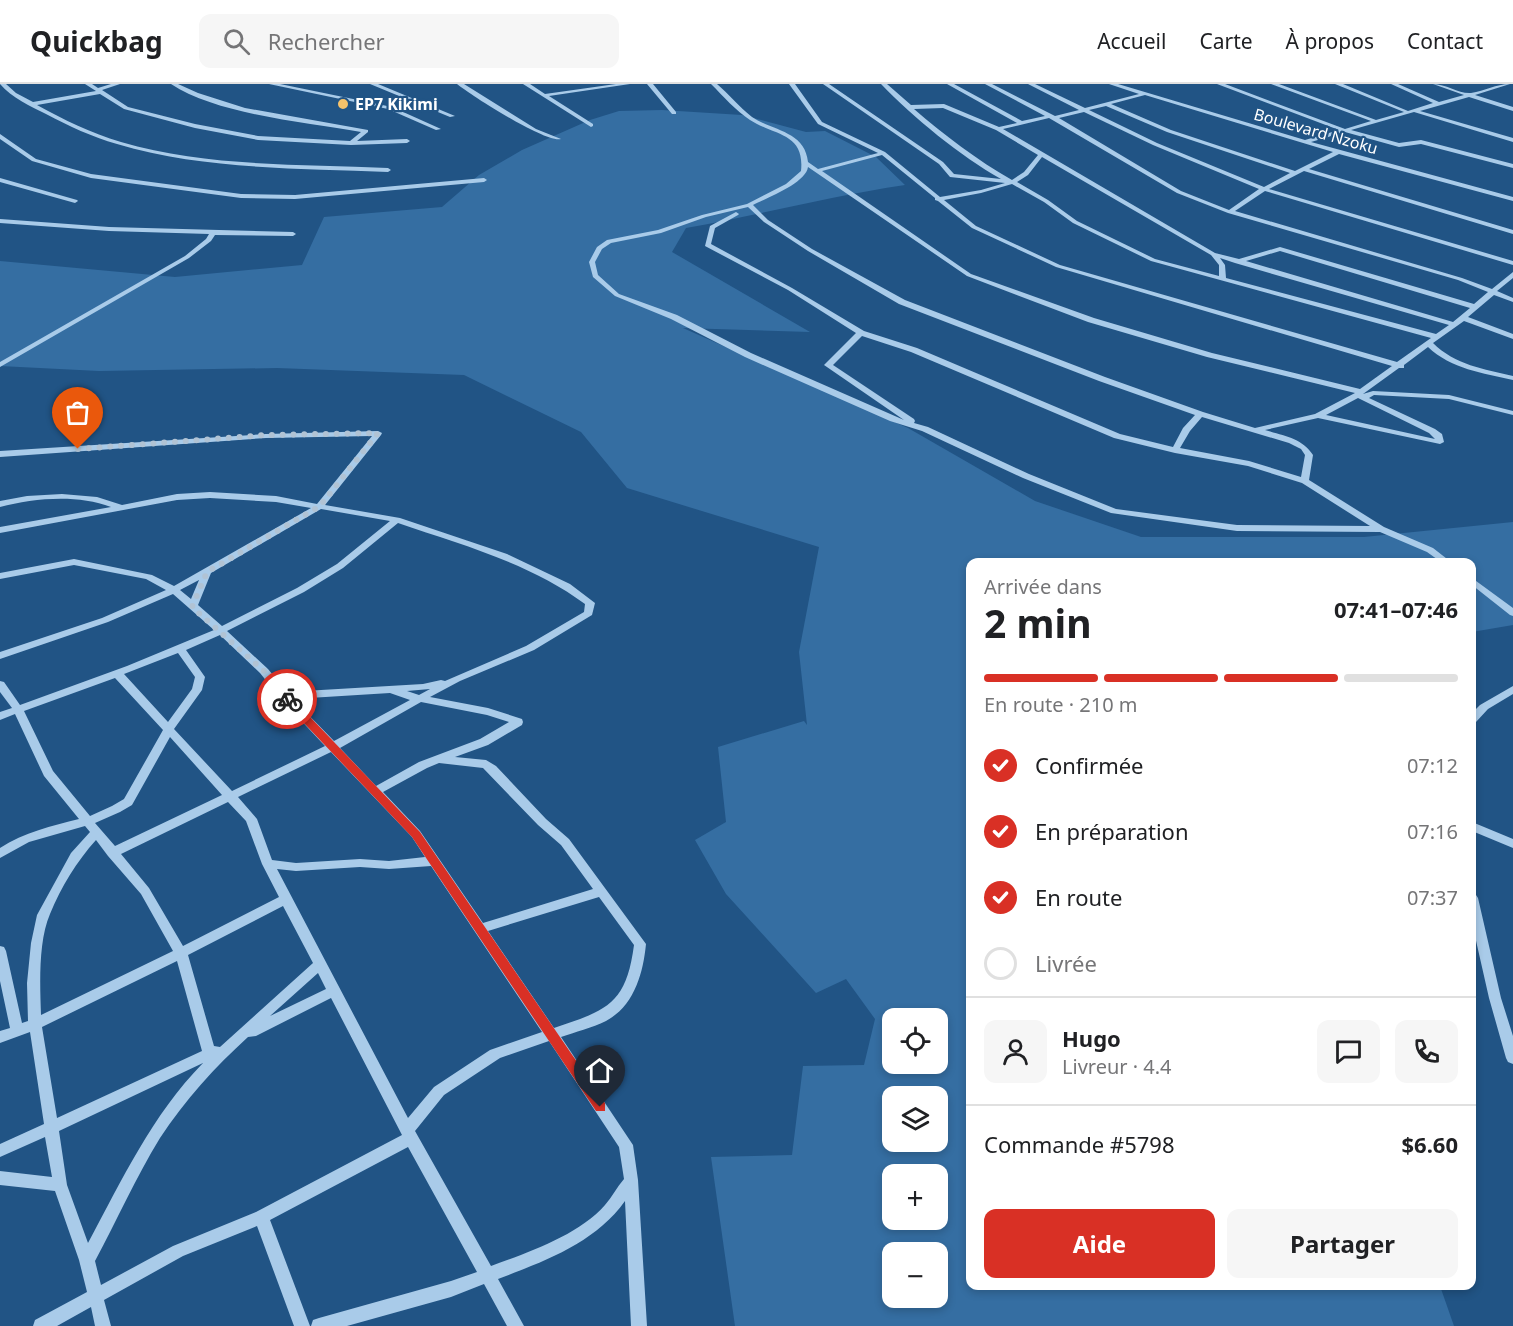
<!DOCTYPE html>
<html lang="fr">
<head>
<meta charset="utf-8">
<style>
	body { margin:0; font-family:"Noto Sans",sans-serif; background:#f6f6f6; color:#202124; height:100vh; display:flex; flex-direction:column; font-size:22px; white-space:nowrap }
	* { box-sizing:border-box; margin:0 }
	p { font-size:20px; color:#757577 }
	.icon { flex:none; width:33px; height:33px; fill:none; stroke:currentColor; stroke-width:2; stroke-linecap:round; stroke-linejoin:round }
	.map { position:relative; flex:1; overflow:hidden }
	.sheet { position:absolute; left:966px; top:474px; width:510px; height:732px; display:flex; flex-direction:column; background:#fff; border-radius:12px; box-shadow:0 3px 9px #0003 }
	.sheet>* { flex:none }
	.tools { position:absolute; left:882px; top:924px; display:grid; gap:12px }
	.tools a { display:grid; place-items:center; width:66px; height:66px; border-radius:12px; background:#fff; box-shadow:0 3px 9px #0003; font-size:30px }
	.pin { position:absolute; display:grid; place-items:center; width:51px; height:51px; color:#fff; margin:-62px -26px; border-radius:50% 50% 50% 0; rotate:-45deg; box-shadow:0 0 6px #0007 }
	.pin .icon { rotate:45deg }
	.courier { position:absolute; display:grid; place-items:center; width:60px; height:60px; margin:-30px; border:4px solid #d93025; border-radius:50%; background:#fff; color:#222; box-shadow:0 2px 8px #0007 }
	.head em { font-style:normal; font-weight:700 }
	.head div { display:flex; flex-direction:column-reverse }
	.head { display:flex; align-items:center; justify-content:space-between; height:102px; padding:0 18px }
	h1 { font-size:39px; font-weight:700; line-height:45px }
	.bar { display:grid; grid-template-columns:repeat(4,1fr); gap:9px 6px; align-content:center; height:72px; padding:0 18px }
	.bar i { height:8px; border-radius:4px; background:#e0e0e0 }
	.bar .on { background:#d93025 }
	.bar p { grid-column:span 4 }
	.line { display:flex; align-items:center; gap:15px; padding:0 18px; border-top:2px solid #e0e0e0 }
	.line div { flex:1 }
	.round { display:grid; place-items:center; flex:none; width:63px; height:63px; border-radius:12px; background:#f6f6f6 }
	ol { padding:0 18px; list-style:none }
	li { display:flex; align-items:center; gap:18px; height:66px }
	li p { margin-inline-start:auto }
	li .icon { padding:6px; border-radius:50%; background:#d93025; color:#fff; stroke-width:4 }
	li:last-child { color:#757577 }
	li i { width:33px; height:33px; border:3px solid #e0e0e0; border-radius:50% }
	.cta { display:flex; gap:12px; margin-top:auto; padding:12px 18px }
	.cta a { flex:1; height:69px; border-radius:12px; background:#d93025; color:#fff; font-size:24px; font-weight:700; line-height:69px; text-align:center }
	.cta a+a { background:#f6f6f6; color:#202124 }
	header { display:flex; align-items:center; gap:36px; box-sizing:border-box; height:84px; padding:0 30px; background:#fff; border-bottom:2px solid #e0e0e0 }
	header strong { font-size:28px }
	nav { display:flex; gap:33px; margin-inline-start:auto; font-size:21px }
	.search { width:420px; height:54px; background:#f6f6f6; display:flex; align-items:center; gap:15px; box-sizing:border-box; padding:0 21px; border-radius:12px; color:#757577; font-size:22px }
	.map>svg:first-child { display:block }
</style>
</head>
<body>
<header>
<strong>Quickbag</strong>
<div class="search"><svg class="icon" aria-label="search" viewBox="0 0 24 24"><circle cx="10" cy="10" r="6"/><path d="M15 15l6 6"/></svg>Rechercher</div>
<nav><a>Accueil</a><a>Carte</a><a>À propos</a><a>Contact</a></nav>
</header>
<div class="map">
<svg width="1513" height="1242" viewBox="0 0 1513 1242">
	<rect width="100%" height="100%" fill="#215485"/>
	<path fill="#356ea2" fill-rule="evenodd" d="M 662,26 L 742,31 L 806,48 L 825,47 L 876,73 L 905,101 C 831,112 759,131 686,144 L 672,168 L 810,248 L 683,244 L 908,344 L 1035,417 L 1141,453 L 1364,453 L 1513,438 L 1513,541 L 1472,548 L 1472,478 L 970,478 L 970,545 L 967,550 L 970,554 L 970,1202 L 1440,1202 L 1454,1242 L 735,1242 L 711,1073 L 792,1071 L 803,982 L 864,981 L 875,935 L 846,895 L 816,909 L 726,810 L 695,756 L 726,738 L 718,663 L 804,637 L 807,641 L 799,568 L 819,463 L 627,404 L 581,348 L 464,291 L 277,284 L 99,287 L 0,282 L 0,177 L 175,193 L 302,181 L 324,133 L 442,123 L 479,91 L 522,66 L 590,36 L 619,27 ZM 892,934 L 938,934 L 938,980 L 892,980 ZM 892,1012 L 938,1012 L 938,1058 L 892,1058 ZM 892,1090 L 938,1090 L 938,1136 L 892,1136 ZM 892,1168 L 938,1168 L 938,1214 L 892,1214 Z"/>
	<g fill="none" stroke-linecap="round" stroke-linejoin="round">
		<path fill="#a9cbe9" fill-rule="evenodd" d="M 0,0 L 6,0 L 16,9 L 33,18 L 96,7 L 85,0 L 92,0 L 98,4 L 111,0 L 120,0 L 102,6 L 128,23 L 195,40 L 258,52 L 350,57 L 361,48 C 306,38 218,31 171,0 L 178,0 L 198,9 L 245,24 L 368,46 L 368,48 L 357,57 L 407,55 L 410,57 L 407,59 L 351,61 L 258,56 L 195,44 L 124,25 L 100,10 L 37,21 C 64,36 91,49 121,58 C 206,83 299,80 388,84 L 391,86 L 388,88 C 298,84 204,86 117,60 C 92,53 69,42 46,30 C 30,22 12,14 0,0 Z
			M 269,0 L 280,0 L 392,23 L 441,45 L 436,46 L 388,25 Z
			M 370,0 L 378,0 L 455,32 L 450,33 Z
			M 457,0 L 464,0 L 536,45 L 561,55 C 547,60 472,12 457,0 Z
			M 523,0 L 530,0 L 545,10 L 616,0 L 630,0 L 549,12 L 593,40 L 593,42 L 591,43 Z
			M 647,0 L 653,0 L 676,28 L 676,30 L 672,30 Z
			M 711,0 L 717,0 C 729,10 739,23 752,33 C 773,47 805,47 808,78 L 818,85 L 878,69 L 818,40 L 789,0 L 795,0 L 822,38 L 885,68 L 940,113 L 981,106 L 1005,99 L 950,93 L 939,80 L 823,0 L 829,0 L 943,78 L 954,90 L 1001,95 C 960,72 914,34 881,0 L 887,0 L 911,21 L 944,20 L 999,43 L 1017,39 L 947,0 L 954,0 L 1022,37 L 1045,32 L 985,0 L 992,0 L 1055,32 L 1079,26 L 1028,0 L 1035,0 L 1085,24 L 1139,10 L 1109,0 L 1118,0 L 1305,56 L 1339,46 L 1217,0 L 1225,0 L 1345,45 L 1371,37 L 1271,0 L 1279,0 L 1376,36 L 1404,28 L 1335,0 L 1343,0 L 1408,27 L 1433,19 L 1391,0 L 1398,0 L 1439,18 L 1464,11 L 1433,0 C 1446,0 1459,10 1471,9 C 1485,7 1496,0 1510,0 L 1475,11 L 1513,23 L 1513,27 L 1469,13 L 1420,27 L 1513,54 L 1513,58 L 1414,28 L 1351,46 L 1399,59 L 1421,56 L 1513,80 L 1513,84 L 1421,60 L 1399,63 L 1345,48 L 1311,58 L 1513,113 L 1513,117 L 1339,70 L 1309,85 L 1513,146 L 1513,150 L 1304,87 L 1269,105 L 1513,177 L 1513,181 L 1265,107 L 1235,127 L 1462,194 L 1492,205 L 1513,188 L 1513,194 L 1497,207 L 1513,214 L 1513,218 L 1494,211 L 1468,233 L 1513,250 L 1513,255 L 1464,237 L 1433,259 C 1455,281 1484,285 1513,292 L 1513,296 C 1483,289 1451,285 1428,263 L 1404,281 L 1404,284 L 1399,284 L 1363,310 L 1373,307 L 1449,311 L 1513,327 L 1513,331 L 1449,315 L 1374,311 L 1369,314 L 1435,345 L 1442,350 L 1444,358 L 1440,360 L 1318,334 L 1265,346 C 1284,352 1302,354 1313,371 L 1309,396 L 1384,443 L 1433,464 L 1451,478 L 1441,478 L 1427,468 L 1380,448 L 1237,447 L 1111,429 L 1023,394 L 922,347 L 890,337 L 745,273 L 671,235 L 615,212 L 593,193 L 589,178 L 597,163 L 607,156 L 658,146 L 702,131 L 747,120 L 786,100 L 801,87 C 805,49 775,52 750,36 C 736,27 723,12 711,0 ZM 1145,11 L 1333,68 L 1295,87 L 1171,46 L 1111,20 ZM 1106,22 L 1167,48 L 1290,89 L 1264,103 L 1157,59 L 1089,26 ZM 943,24 L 996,46 L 1038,71 L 1024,88 L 1012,96 C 977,76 944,51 914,25 ZM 1084,28 L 1153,61 L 1259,105 L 1229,126 L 1181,107 L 1059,34 ZM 1049,34 L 1177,109 L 1228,129 L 1458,196 L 1488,208 L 1474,220 L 1280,163 L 1239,175 L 1215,169 L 1003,45 ZM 882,71 L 935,114 L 935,116 L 938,117 L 972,144 L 1056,183 L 1392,282 L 1360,305 L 1212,269 L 1094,234 L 971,190 L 822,87 ZM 1042,73 L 1211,171 L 1219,181 L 1219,192 L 1155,175 L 1077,137 L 1048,116 L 1017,98 L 1028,91 ZM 808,83 L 967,192 L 1088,238 L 1207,273 L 1355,309 L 1315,330 L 1255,344 L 1203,328 L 1105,293 L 905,216 L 812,165 L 768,136 L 753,121 C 767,114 806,99 808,83 ZM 1012,100 L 1044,118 L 1073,139 L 1151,177 L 1431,254 L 1397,278 L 1060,181 L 976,142 L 944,116 L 981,109 ZM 748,123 L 764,138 L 808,167 L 899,220 L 1099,297 L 1195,331 L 1183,344 L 1173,363 L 1120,350 L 917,264 L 864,247 L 792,204 L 711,160 L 715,144 L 738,131 L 739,130 L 736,128 L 710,142 L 705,162 L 788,206 L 856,249 L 824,281 L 904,336 L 751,269 L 677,231 L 619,210 L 598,191 L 595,178 L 602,165 L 611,159 L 661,149 L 706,133 ZM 1280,167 L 1470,224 L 1453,238 L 1246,177 ZM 1220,174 L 1235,179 L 1449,241 L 1436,250 L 1226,194 L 1225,181 ZM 862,252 L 911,268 L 1114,354 L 1175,369 L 1248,382 L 1302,399 L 1370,442 L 1237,441 L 1116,425 L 1029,390 L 928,343 L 914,339 L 915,337 L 914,335 L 833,281 ZM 1358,314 L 1429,349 L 1435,355 L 1326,331 ZM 1202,333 L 1289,359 L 1301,365 L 1305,371 L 1301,393 L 1249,377 L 1180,364 L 1190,347 Z
			M 0,50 L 36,75 L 91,90 L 241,110 L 295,111 L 484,94 L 487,96 L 484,98 L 295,115 L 241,114 L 91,94 L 32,77 L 0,55 Z
			M 0,94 L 77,116 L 78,117 L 75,119 L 0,98 Z
			M 0,135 L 109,143 L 293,148 L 296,150 L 293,152 L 215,151 L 211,157 L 189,174 L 0,283 L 0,278 L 185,172 L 206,155 L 209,150 L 109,147 L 0,139 Z
			M 378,347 L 382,349 L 381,351 L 325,421 L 400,434 L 507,470 L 570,500 L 595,519 L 592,531 L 534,566 L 460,597 L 430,613 L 488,624 L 522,635 L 523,638 L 522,641 L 488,661 L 455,673 L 486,676 L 496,682 L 546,735 L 569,755 L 646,860 C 643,890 634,922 606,937 C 592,944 575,948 561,953 L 633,1061 L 638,1096 L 647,1242 L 631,1242 L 625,1117 C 595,1159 545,1177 498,1195 L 524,1242 L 507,1242 L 484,1200 L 451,1213 L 347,1242 L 311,1242 L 313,1236 L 319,1234 L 451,1197 L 477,1188 L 408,1063 L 270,1136 L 310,1242 L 294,1242 L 257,1142 L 183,1172 L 104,1216 L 111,1242 L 95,1242 L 91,1223 L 57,1242 L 33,1242 L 35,1236 L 87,1208 L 79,1176 L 55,1107 L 0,1101 L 0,1087 L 52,1093 L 45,1053 L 0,1073 L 0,1060 L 44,1040 L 30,948 L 0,959 L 0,947 L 10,944 L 0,897 L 0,862 L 4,863 L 6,867 L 22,939 L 28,937 L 27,899 L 31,859 L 37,831 L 71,769 L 90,748 L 85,742 L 29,758 L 0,774 L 0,764 C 24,748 52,742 79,735 L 44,692 L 15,630 L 0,636 L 0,628 L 12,624 L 0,608 L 0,597 L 4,598 L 20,621 L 127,582 L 214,546 L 173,510 L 108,538 L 0,575 L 0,568 L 102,534 L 166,506 L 146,495 L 74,481 L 0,495 L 0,489 L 74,475 L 152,491 L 174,502 L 311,424 L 276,418 L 210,414 L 177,416 L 0,449 L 0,443 L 111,423 C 77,410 34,414 0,423 L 0,417 L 27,412 L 62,410 L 97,413 L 122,421 L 177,410 L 210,408 L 276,412 L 317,420 L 372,352 L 266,354 L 0,373 L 0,367 L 266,350 ZM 321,425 L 390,437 L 337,480 L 297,504 L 222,542 L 198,521 L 211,489 ZM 398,439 C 462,461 530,479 585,520 L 584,528 L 526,562 L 445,597 L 441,596 L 423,600 L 287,608 L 268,585 L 227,547 L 304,508 L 343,484 ZM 199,496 L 191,515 L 180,506 ZM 220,551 L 260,589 L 280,614 L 325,662 L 232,707 L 174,645 L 202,606 L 205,593 L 186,566 ZM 178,569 L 195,593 L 192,605 L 168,638 L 124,590 ZM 115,594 L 163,646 L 124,715 L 112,722 L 90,732 L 53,687 L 24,627 ZM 430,605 L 419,611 L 407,607 ZM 390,609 L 410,616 L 334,657 L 293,615 ZM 421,618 L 487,631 L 509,638 L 480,655 L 419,678 L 376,702 L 340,664 ZM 170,653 L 222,711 L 115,762 L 95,739 L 120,728 L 132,721 ZM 331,668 L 412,753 L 425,773 L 389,777 L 360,775 L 296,779 L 272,776 L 257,735 L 238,713 ZM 439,679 L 483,684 L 538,741 L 561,761 L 593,805 L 483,839 L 420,747 L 383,708 L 427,684 ZM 228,718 L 246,737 L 262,780 L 279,813 L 183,862 L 149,804 L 121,770 ZM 96,756 L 108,772 L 141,810 L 173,867 L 41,931 C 40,901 38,858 50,830 C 61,803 77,777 96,756 ZM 431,782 L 542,948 L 490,966 L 434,1003 L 408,1034 L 277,785 L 296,787 L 360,783 L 389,785 ZM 599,813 L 634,861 C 626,921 607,926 554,944 L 488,847 ZM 283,822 L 313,879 L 220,963 L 214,962 L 188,871 ZM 177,877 L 202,967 L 57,1034 L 42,943 ZM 318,889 L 326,905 L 270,932 ZM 331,914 L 402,1051 L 256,1128 L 173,1162 L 101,1201 L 95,1177 C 117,1136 136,1093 160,1054 C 185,1016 215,983 248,953 L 256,952 ZM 549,957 L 619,1063 L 624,1095 C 617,1103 612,1113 605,1121 C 579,1151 527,1169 491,1182 L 415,1047 L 444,1011 L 500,974 ZM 203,979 C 152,1031 122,1096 88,1159 L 67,1101 L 59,1047 Z
			M 1472,494 L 1513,524 L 1513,532 L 1510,531 L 1472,501 Z
			M 1513,602 L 1513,610 L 1488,625 L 1476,638 L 1472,638 L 1472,629 L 1480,621 Z
			M 1472,738 L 1513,755 L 1513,764 L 1472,747 Z
			M 1472,809 L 1476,811 L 1478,814 L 1501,914 L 1513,952 L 1513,980 L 1508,978 L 1506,974 L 1489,914 L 1472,839 Z"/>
	</g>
	<path fill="#d93025" d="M 284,613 L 291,613 L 420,748 L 605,1019 L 605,1027 L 596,1027 L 412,753 L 284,618 Z"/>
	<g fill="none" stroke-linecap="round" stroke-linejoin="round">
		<path stroke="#b1c3d4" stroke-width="6" stroke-dasharray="0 10.8" d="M 78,365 L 266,351 L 378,349 L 320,422 L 207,488 L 192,523 L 264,587 L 287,615"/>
	</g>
	<circle fill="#f6c36b" stroke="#215485" stroke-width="2" cx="343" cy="20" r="6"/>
	<g text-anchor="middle" stroke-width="4.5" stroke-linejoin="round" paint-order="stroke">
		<g font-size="16" font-weight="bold" fill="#fff" stroke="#215485" text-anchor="start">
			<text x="355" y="26">EP7 Kikimi</text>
		</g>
		<g font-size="16" fill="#fff" stroke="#215485">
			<text transform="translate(1316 47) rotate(16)" y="6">Boulevard Nzoku</text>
		</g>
	</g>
</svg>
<div class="tools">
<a><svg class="icon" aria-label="locate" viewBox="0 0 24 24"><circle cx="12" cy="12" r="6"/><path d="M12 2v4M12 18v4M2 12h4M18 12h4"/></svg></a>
<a><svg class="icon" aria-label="layers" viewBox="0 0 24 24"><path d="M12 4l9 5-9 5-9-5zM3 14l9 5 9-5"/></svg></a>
<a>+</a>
<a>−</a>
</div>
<div class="pin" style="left:78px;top:365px;background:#ea580c"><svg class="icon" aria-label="bag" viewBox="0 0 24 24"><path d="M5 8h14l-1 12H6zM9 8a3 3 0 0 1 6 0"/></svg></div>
<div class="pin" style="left:600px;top:1023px;background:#1f2937"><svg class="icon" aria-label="home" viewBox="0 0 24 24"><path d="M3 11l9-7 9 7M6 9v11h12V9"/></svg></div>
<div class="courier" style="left:287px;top:615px"><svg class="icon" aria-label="bike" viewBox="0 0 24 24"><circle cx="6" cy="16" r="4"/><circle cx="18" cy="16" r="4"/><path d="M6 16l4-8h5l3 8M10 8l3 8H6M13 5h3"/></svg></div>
<section class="sheet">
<div class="head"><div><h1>2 min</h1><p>Arrivée dans</p></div><em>07:41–07:46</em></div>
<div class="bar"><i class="on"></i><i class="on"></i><i class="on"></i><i></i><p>En route · 210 m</p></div>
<ol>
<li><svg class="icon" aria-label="check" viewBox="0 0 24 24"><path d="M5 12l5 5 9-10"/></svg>Confirmée<p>07:12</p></li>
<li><svg class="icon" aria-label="check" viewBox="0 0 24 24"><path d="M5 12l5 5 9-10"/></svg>En préparation<p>07:16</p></li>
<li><svg class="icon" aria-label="check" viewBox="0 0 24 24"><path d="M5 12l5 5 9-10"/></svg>En route<p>07:37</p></li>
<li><i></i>Livrée</li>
</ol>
<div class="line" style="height:108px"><a class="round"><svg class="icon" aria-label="person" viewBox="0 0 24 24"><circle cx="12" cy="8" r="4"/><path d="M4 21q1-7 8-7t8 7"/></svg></a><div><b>Hugo</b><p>Livreur · 4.4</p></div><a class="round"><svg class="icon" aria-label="chat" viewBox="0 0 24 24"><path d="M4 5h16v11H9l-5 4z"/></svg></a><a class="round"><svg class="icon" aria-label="phone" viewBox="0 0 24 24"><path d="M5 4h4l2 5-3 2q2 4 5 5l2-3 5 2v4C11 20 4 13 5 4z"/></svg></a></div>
<div class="line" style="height:78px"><div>Commande #5798</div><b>$6.60</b></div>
<div class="cta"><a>Aide</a><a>Partager</a></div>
</section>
</div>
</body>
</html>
